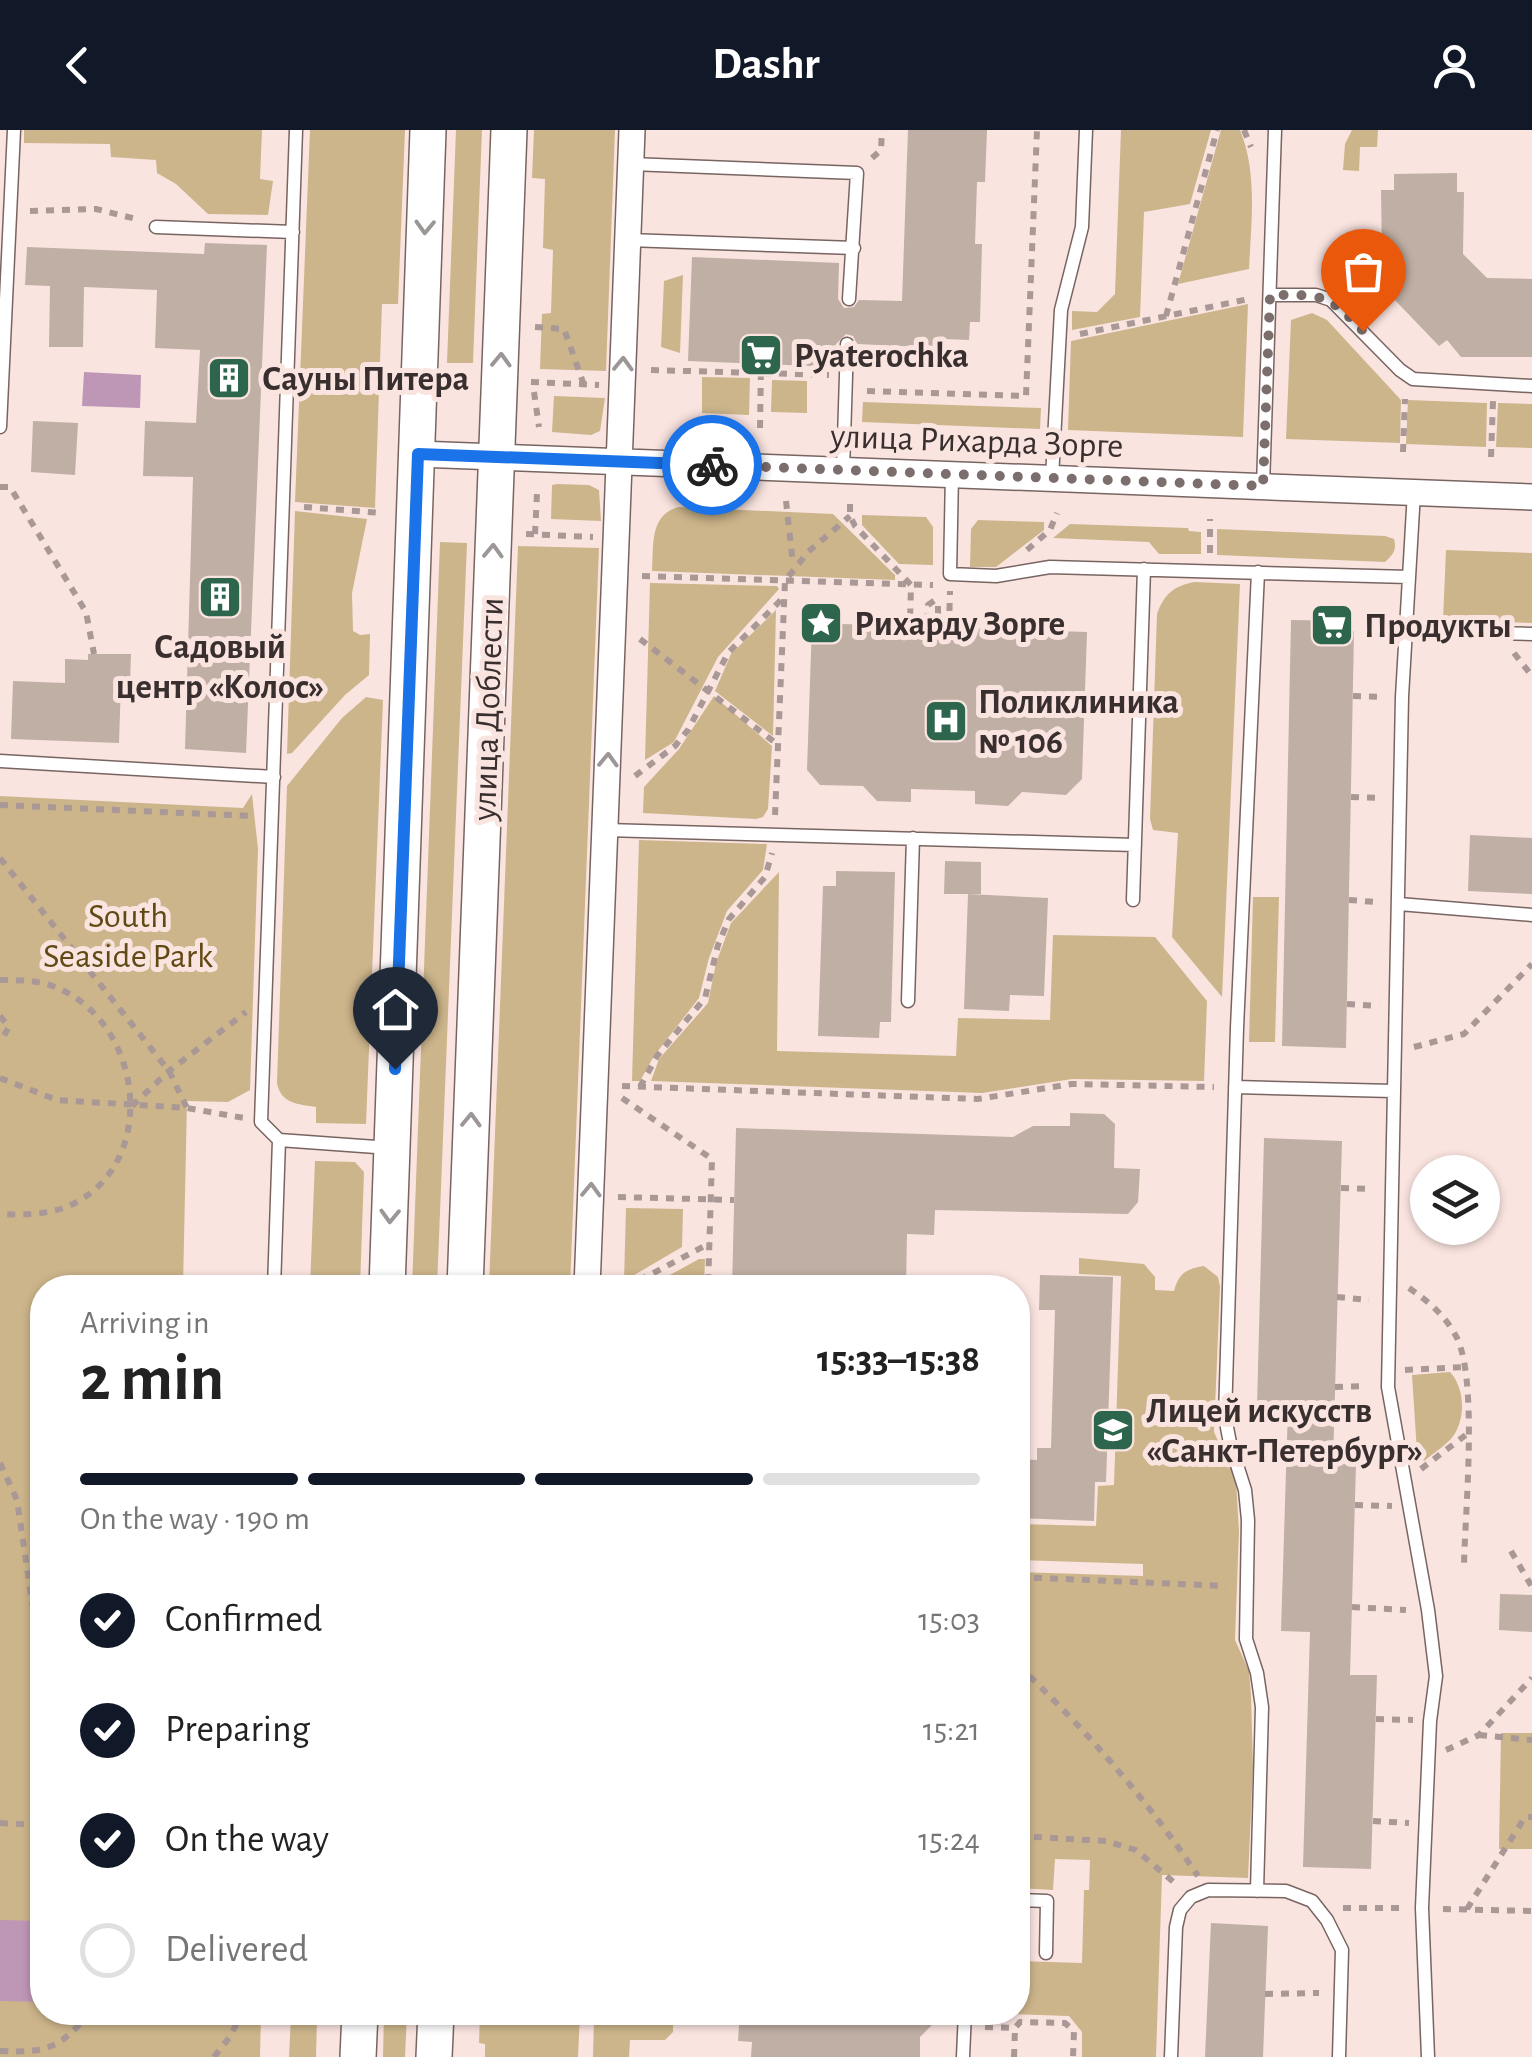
<!DOCTYPE html>
<html lang="en">
<head>
<meta charset="utf-8">
<style>
	body { margin:0; font-family:"Alegreya Sans",sans-serif; background:#f6f6f6; color:#222; height:100vh; display:flex; flex-direction:column; font-size:38px; white-space:nowrap }
	* { box-sizing:border-box; margin:0 }
	p { font-size:32px; color:#767676 }
	.icon { flex:none; width:55px; height:55px; fill:none; stroke:currentColor; stroke-width:2; stroke-linecap:round; stroke-linejoin:round }
	.map { position:relative; flex:1; overflow:hidden }
	.side { position:absolute; left:30px; top:1145px; width:1000px; height:750px; display:flex; flex-direction:column; background:#fff; border-radius:40px; box-shadow:0 2px 8px #0004 }
	.side>* { flex:none }
	.controls { position:absolute; left:1410px; top:1025px; display:grid; gap:20px }
	.controls a { display:grid; place-items:center; width:90px; height:90px; border-radius:50%; background:#fff; box-shadow:0 2px 8px #0004; font-size:50px }
	.pin { position:absolute; display:grid; place-items:center; width:85px; height:85px; color:#fff; margin:-102px -42px; border-radius:50% 50% 50% 0; rotate:-45deg; box-shadow:0 0 10px #0007 }
	.pin .icon { rotate:45deg }
	.courier { position:absolute; display:grid; place-items:center; width:100px; height:100px; margin:-50px; border:8px solid #1a73e8; border-radius:50%; background:#fff; color:#222; box-shadow:0 2px 12px #0007 }
	.overview em { font-style:normal; font-weight:700 }
	.overview div { display:flex; flex-direction:column-reverse }
	.overview { display:flex; align-items:center; justify-content:space-between; height:170px; padding:0 50px }
	h1 { font-size:65px; font-weight:700; line-height:75px }
	.bar { display:grid; grid-template-columns:repeat(4,1fr); gap:15px 10px; align-content:center; height:120px; padding:0 50px }
	.bar i { height:12px; border-radius:8px; background:#e0e0e0 }
	.bar .active { background:#111827 }
	.bar p { grid-column:span 4 }
	ol { padding:0 50px; list-style:none }
	li { display:flex; align-items:center; gap:30px; height:110px }
	li p { margin-inline-start:auto }
	li .icon { padding:10px; border-radius:50%; background:#111827; color:#fff; stroke-width:4 }
	li:last-child { color:#767676 }
	li i { width:55px; height:55px; border:5px solid #e0e0e0; border-radius:50% }
	header { display:flex; justify-content:space-between; align-items:center; height:130px; padding:0 50px; background:#111827; color:#fff; font-size:45px; font-weight:700 }
	.map>svg:first-child { display:block }
</style>
</head>
<body>
<header><svg class="icon" aria-label="back" viewBox="0 0 24 24"><path d="M15 5l-7 7 7 7"/></svg>Dashr<svg class="icon" aria-label="person" viewBox="0 0 24 24"><circle cx="12" cy="8" r="4"/><path d="M4 21q1-7 8-7t8 7"/></svg></header>
<div class="map">
<svg width="1532" height="1927" viewBox="0 0 1532 1927">
	<rect width="100%" height="100%" fill="#fae4e0"/>
	<path fill="#ccb58b" d="M 24,0 L 262,0 L 260,49 L 273,51 L 268,85 L 208,84 L 176,54 L 157,43 L 156,30 L 111,27 L 110,14 L 24,13 Z
		M 310,0 L 405,0 L 398,174 L 382,174 L 375,378 L 295,372 Z
		M 456,0 L 482,0 L 473,233 L 447,233 Z
		M 534,0 L 615,0 L 606,241 L 540,239 L 542,184 L 551,183 L 553,120 L 543,118 L 545,49 L 532,48 Z
		M 1121,0 L 1211,0 L 1190,74 L 1144,82 L 1140,187 L 1072,200 L 1072,181 L 1097,182 L 1115,164 Z
		M 1221,0 L 1240,0 C 1258,44 1251,93 1249,139 L 1178,154 Z
		M 1352,0 L 1378,0 L 1377,17 L 1360,17 L 1359,41 L 1343,40 L 1345,14 Z
		M 683,145 L 680,223 L 661,217 L 664,151 Z
		M 1248,174 L 1243,307 L 1068,300 L 1071,211 Z
		M 1312,183 L 1327,190 L 1401,270 L 1400,313 L 1286,309 L 1291,190 Z
		M 702,247 L 750,248 L 749,285 L 702,283 Z
		M 772,250 L 807,251 L 807,283 L 771,282 Z
		M 554,266 L 605,268 L 600,301 L 591,305 L 552,302 Z
		M 1408,270 L 1487,273 L 1486,317 L 1406,314 Z
		M 863,272 L 1041,278 L 1040,299 L 862,292 Z
		M 1498,273 L 1532,274 L 1532,318 L 1496,317 Z
		M 557,354 L 589,355 L 599,360 L 601,391 L 551,389 L 552,355 Z
		M 678,377 L 833,384 L 895,445 L 895,450 L 652,441 C 654,415 649,386 678,377 Z
		M 295,381 L 367,389 L 352,463 L 353,501 L 360,505 L 370,504 L 369,545 L 345,565 L 292,623 L 287,624 Z
		M 862,385 L 926,387 L 933,397 L 933,435 L 899,434 L 862,395 Z
		M 978,390 L 1044,392 L 1044,400 L 996,437 L 970,437 L 971,399 Z
		M 1070,394 L 1188,398 L 1189,401 L 1201,402 L 1201,424 L 1159,424 L 1149,412 L 1053,408 Z
		M 1217,399 L 1385,406 L 1394,409 C 1397,420 1393,425 1385,432 L 1217,425 Z
		M 440,412 L 467,413 L 437,1157 L 412,1158 Z
		M 518,416 L 599,418 L 570,1157 L 489,1157 Z
		M 1446,420 L 1532,423 L 1532,493 L 1443,490 Z
		M 1194,452 L 1240,454 L 1222,867 L 1172,807 L 1178,703 L 1153,700 L 1150,689 L 1157,484 C 1164,464 1174,456 1194,452 Z
		M 650,453 L 777,456 L 779,459 L 718,527 L 674,612 L 645,630 Z
		M 776,480 L 773,606 L 715,561 L 731,524 Z
		M 714,566 L 772,616 L 768,679 L 763,687 L 756,689 L 643,683 L 644,657 L 679,619 Z
		M 366,567 L 383,570 L 366,994 L 316,993 L 316,977 C 298,974 281,974 277,953 L 287,656 L 342,588 Z
		M 252,664 L 258,719 L 250,960 L 228,972 L 187,971 L 183,1157 L 42,1158 L 42,1882 L 261,1883 L 260,1927 L 0,1927 L 0,666 L 243,678 Z
		M 639,710 L 767,714 L 763,740 L 727,781 L 709,828 L 699,868 L 654,926 L 640,951 L 632,951 Z
		M 779,742 L 777,921 L 956,926 L 958,888 L 1050,890 L 1053,805 L 1155,807 L 1207,871 L 1204,951 L 1072,949 L 982,963 L 651,951 L 659,929 L 708,873 L 716,833 L 731,793 Z
		M 1253,767 L 1279,767 L 1275,912 L 1249,912 Z
		M 315,1031 L 355,1032 L 364,1042 L 360,1157 L 310,1157 Z
		M 626,1078 L 683,1079 L 682,1117 L 624,1151 Z
		M 1079,1128 L 1144,1134 L 1155,1147 L 1155,1160 L 1174,1161 C 1179,1143 1186,1139 1204,1136 L 1218,1147 L 1220,1157 L 1214,1302 L 1236,1351 L 1239,1401 L 1235,1510 L 1249,1541 L 1251,1565 L 1253,1638 L 1248,1748 L 1162,1745 L 1156,1927 L 1082,1927 L 1082,1902 L 1069,1886 L 980,1883 L 1018,1882 L 1018,1831 L 1082,1833 L 1084,1760 L 1089,1760 L 1090,1730 L 1055,1729 L 1053,1760 L 1018,1758 L 1018,1442 L 1143,1446 L 1143,1434 L 1018,1430 L 1018,1394 L 1096,1396 L 1098,1356 L 1114,1355 L 1121,1146 L 1079,1144 Z
		M 699,1129 L 705,1129 L 704,1157 L 648,1157 Z
		M 1450,1242 C 1466,1259 1466,1293 1450,1310 C 1442,1318 1432,1324 1424,1331 L 1417,1322 L 1412,1245 Z
		M 1501,1603 L 1532,1603 L 1532,1719 L 1499,1719 Z
		M 384,1883 L 407,1883 L 405,1927 L 383,1927 Z
		M 480,1883 L 580,1883 L 578,1927 L 485,1927 L 485,1914 L 479,1913 Z
		M 291,1887 L 317,1889 L 316,1927 L 289,1927 Z
		M 594,1887 L 673,1889 L 673,1902 L 665,1910 L 630,1910 L 629,1927 L 593,1927 Z"/>
	<path fill="#bf97b6" d="M 84,242 L 141,245 L 140,278 L 82,276 Z
		M 0,1790 L 42,1791 L 42,1872 L 0,1871 Z"/>
	<path fill="#c0afa4" d="M 908,0 L 987,0 L 985,52 L 977,52 L 975,114 L 982,114 L 980,192 L 970,192 L 969,210 L 944,209 L 943,218 L 857,214 L 853,206 L 846,204 L 836,214 L 835,237 L 688,231 L 692,127 L 839,133 L 838,169 L 844,178 L 854,177 L 859,170 L 902,171 Z
		M 1457,43 L 1457,62 L 1464,62 L 1463,124 L 1487,148 L 1532,149 L 1532,227 L 1461,227 L 1447,210 L 1439,216 L 1392,167 L 1401,158 L 1387,146 L 1394,140 L 1382,126 L 1381,60 L 1394,60 L 1394,44 Z
		M 205,113 L 267,115 L 246,623 L 185,619 L 193,347 L 143,346 L 145,291 L 196,293 L 200,220 L 155,218 L 157,160 L 84,157 L 83,217 L 49,217 L 50,156 L 25,155 L 27,117 L 204,124 Z
		M 33,291 L 78,293 L 75,345 L 31,342 Z
		M 1291,490 L 1345,491 L 1345,501 L 1354,501 L 1346,918 L 1282,916 Z
		M 812,493 L 1087,502 L 1082,649 L 1066,665 L 1022,662 L 1008,676 L 975,674 L 975,661 L 911,659 L 911,672 L 877,671 L 863,656 L 820,655 L 807,640 Z
		M 88,524 L 131,524 L 130,554 L 121,553 L 119,613 L 11,609 L 13,551 L 65,553 L 65,529 L 88,530 Z
		M 1470,705 L 1532,708 L 1532,764 L 1468,761 Z
		M 945,731 L 981,732 L 981,764 L 944,764 Z
		M 836,741 L 895,742 L 891,892 L 880,892 L 879,908 L 818,906 L 823,756 L 836,756 Z
		M 968,764 L 1048,768 L 1044,866 L 1010,865 L 1009,881 L 964,879 Z
		M 1070,983 L 1104,984 L 1115,994 L 1114,1038 L 1140,1039 L 1138,1072 L 1128,1084 L 935,1080 L 934,1105 L 907,1104 L 906,1158 L 732,1158 L 736,998 L 1013,1007 L 1033,996 L 1070,996 Z
		M 1264,1008 L 1342,1011 L 1333,1333 L 1356,1334 L 1350,1545 L 1377,1545 L 1371,1739 L 1303,1737 L 1310,1502 L 1281,1501 L 1288,1278 L 1257,1277 Z
		M 1040,1145 L 1113,1147 L 1106,1352 L 1095,1352 L 1094,1391 L 1018,1388 L 1018,1329 L 1037,1330 L 1037,1318 L 1051,1318 L 1055,1180 L 1039,1180 Z
		M 1500,1464 L 1532,1465 L 1532,1502 L 1499,1500 Z
		M 1211,1793 L 1268,1796 L 1263,1927 L 1205,1927 Z
		M 740,1882 L 945,1882 L 920,1907 L 920,1927 L 751,1927 L 752,1912 L 738,1911 Z"/>
	<g fill="none" stroke-linecap="round" stroke-linejoin="round">
		<g stroke="#786461" stroke-width="15">
			<path id="lane" d="M 296,0 L 261,992 L 279,1010 L 390,1018
				M 631,34 L 857,43 L 849,169
				M 156,97 L 293,102
				M 628,110 L 854,118
				M 1270,165 L 1316,165 L 1331,170 L 1400,240 L 1413,249 L 1532,256
				M 0,297 L 14,0
				M 843,340 L 847,214
				M 952,344 L 950,444 L 996,446 L 1050,437 L 1409,447
				M 1052,348 L 1061,180 L 1082,97 L 1086,0
				M 1263,356 L 1275,0
				M 1414,362 L 1402,567 L 1388,1257 L 1428,1480 L 1436,1546 L 1430,1591 L 1422,1778 L 1428,1927
				M 1404,501 L 1532,504
				M 0,631 L 274,647
				M 606,700 L 1135,715
				M 1133,770 L 1144,439
				M 1399,774 L 1532,785
				M 908,871 L 913,708
				M 1235,957 L 1393,961
				M 274,1158 L 279,1010
				M 1257,1761 L 1262,1577 L 1257,1543 L 1246,1509 L 1248,1390 L 1245,1360 L 1230,1313 L 1225,1287 L 1237,898 L 1258,442
				M 1018,1770 L 1047,1771 L 1046,1823
				M 963,1927 L 965,1882
				M 1171,1927 L 1176,1797 L 1180,1780 L 1191,1767 L 1208,1760 L 1286,1761 L 1312,1771 L 1327,1790 L 1342,1820 L 1339,1927"/>
		</g>
		<g stroke="#786461" stroke-width="28">
			<path id="street" d="M 418,324 L 1532,367
				M 587,1158 L 632,0"/>
		</g>
		<g stroke="#786461" stroke-width="38">
			<path id="secondary" d="M 387,1158 L 428,0
				M 465,1158 L 509,0
				M 358,1927 L 360,1882
				M 434,1927 L 436,1882"/>
		</g>
		<path stroke="#a99895" stroke-width="6" stroke-dasharray="8 8" stroke-linecap="butt" d="M 1244,0 L 1251,17
			M 872,28 L 881,20 L 882,0
			M 30,81 L 96,79 L 136,89
			M 1166,186 L 1217,0
			M 535,197 L 564,199 L 584,255
			M 1080,204 L 1249,169
			M 651,240 L 829,245
			M 531,252 L 599,255
			M 867,261 L 1026,266 L 1037,0
			M 534,262 L 539,297
			M 760,298 L 761,234
			M 1403,322 L 1405,269
			M 1491,327 L 1493,271
			M 0,357 L 10,357 L 86,482 L 94,524
			M 786,371 L 793,434
			M 850,374 L 850,386 L 855,396 L 911,455 L 910,492 L 927,493 L 928,475 L 935,470 L 938,475 L 938,493 L 949,493
			M 304,377 L 382,383
			M 526,404 L 593,407
			M 535,404 L 537,363
			M 1027,420 L 1050,400 L 1057,383
			M 1210,423 L 1210,389
			M 642,446 L 933,455
			M 949,497 L 950,461
			M 640,509 L 777,614
			M 1514,523 L 1532,546
			M 1353,566 L 1381,567
			M 635,646 L 675,616 L 688,600 L 728,523 L 784,467
			M 1351,667 L 1379,668
			M 0,675 L 253,686
			M 775,685 L 785,451 L 808,422 L 850,386
			M 0,728 L 169,941 L 187,978
			M 1349,770 L 1377,772
			M 0,850 C 21,850 40,850 60,859 C 142,896 159,1029 75,1073 C 52,1085 25,1085 0,1084
			M 1347,874 L 1379,876
			M 0,886 L 9,897 L 0,912
			M 1414,917 L 1464,904 L 1532,834
			M 0,948 L 57,970 L 187,978 L 244,988
			M 622,956 L 978,969 L 1072,954 L 1214,957
			M 640,957 L 657,926 L 705,868 L 718,815 L 729,789 L 765,747 L 772,723
			M 622,968 L 712,1029 L 708,1158
			M 132,976 L 169,941 L 246,882
			M 1341,1058 L 1371,1059
			M 618,1067 L 734,1070
			M 625,1158 L 710,1113
			M 1409,1158 C 1429,1172 1445,1185 1457,1208 C 1478,1252 1465,1382 1464,1435
			M 1337,1167 L 1369,1170
			M 1405,1240 L 1465,1237
			M 1335,1257 L 1367,1256
			M 0,1333 L 17,1370 L 42,1540
			M 1421,1339 L 1467,1304
			M 1355,1375 L 1392,1376
			M 1511,1421 L 1532,1457
			M 1018,1447 L 1226,1456
			M 1352,1477 L 1406,1480
			M 1018,1535 C 1085,1599 1146,1668 1198,1746
			M 1376,1589 L 1413,1590
			M 1479,1605 L 1532,1610
			M 1446,1620 L 1479,1605 L 1532,1548
			M 1373,1691 L 1409,1693
			M 0,1693 L 42,1695
			M 1018,1706 L 1106,1711 L 1136,1720 L 1177,1755
			M 1343,1778 L 1401,1778
			M 1443,1779 L 1532,1781
			M 1467,1779 L 1525,1687 L 1532,1687
			M 1265,1864 L 1319,1863
			M 985,1897 L 1015,1898 L 1020,1892 L 1065,1893 L 1074,1901 L 1073,1927
			M 0,1921 C 46,1923 60,1919 90,1882
			M 214,1927 L 229,1908 L 243,1882
			M 1014,1927 L 1015,1898"/>
		<use href="#lane" stroke="#fff" stroke-width="12"/>
		<use href="#street" stroke="#fff" stroke-width="25"/>
		<use href="#secondary" stroke="#fff" stroke-width="35"/>
	</g>
	<defs><path id="oneway-chevron" d="M-2-3.5L2.5 0L-2 3.5" fill="none" stroke-width="1.6" stroke-linecap="round" stroke-linejoin="round" transform="scale(2.5)"/></defs>
	<g stroke="#9c9796">
		<use href="#oneway-chevron" transform="translate(425 97) rotate(92)"/>
		<use href="#oneway-chevron" transform="translate(501 230) rotate(-88)"/>
		<use href="#oneway-chevron" transform="translate(623 234) rotate(-88)"/>
		<use href="#oneway-chevron" transform="translate(493 421) rotate(-88)"/>
		<use href="#oneway-chevron" transform="translate(608 630) rotate(-88)"/>
		<use href="#oneway-chevron" transform="translate(471 990) rotate(-88)"/>
		<use href="#oneway-chevron" transform="translate(591 1060) rotate(-88)"/>
		<use href="#oneway-chevron" transform="translate(390 1086) rotate(92)"/>
	</g>
	<g fill="none" stroke-linecap="round" stroke-linejoin="round">
		<path stroke="#7c6e6c" stroke-width="10" stroke-dasharray="0 18" d="M 712,335 L 1263,356 L 1270,165 C 1322,165 1327,163 1363,201"/>
		<path stroke="#1a73e8" stroke-width="12" d="M 395,939 L 418,324 L 712,335"/>
	</g>
	<defs>
		<g id="supermarket-square" transform="scale(2.25)"><rect x="-9" y="-9" width="18" height="18" rx="4" fill="#2d654d" stroke="#fae4e0"/><path d="M-6-5.5h2.5l.6 2H6L4.5 2H-2.5L-4.4-4H-6ZM-1.5 3.2a1.3 1.3 0 1 0 .1 0ZM3 3.2a1.3 1.3 0 1 0 .1 0Z" fill="#fff"/></g>
		<g id="building-square" transform="scale(2.25)"><rect x="-9" y="-9" width="18" height="18" rx="4" fill="#2d654d" stroke="#fae4e0"/><path d="M-4-6H4V6H1V3H-1V6H-4ZM-2.5-4.3h1.7v1.8h-1.7ZM.8-4.3h1.7v1.8H.8ZM-2.5-1h1.7V.8h-1.7ZM.8-1h1.7V.8H.8Z" fill="#fff"/></g>
		<g id="sight-square" transform="scale(2.25)"><rect x="-9" y="-9" width="18" height="18" rx="4" fill="#2d654d" stroke="#fae4e0"/><path d="M0-6L1.8-2.2L6-1.7L2.9 1.2L3.7 5.4L0 3.3L-3.7 5.4L-2.9 1.2L-6-1.7L-1.8-2.2Z" fill="#fff"/></g>
		<g id="hospital-square" transform="scale(2.25)"><rect x="-9" y="-9" width="18" height="18" rx="4" fill="#2d654d" stroke="#fae4e0"/><path d="M-5-5h3v3.5h4V-5h3V5h-3V1.5h-4V5h-3Z" fill="#fff"/></g>
		<g id="school-square" transform="scale(2.25)"><rect x="-9" y="-9" width="18" height="18" rx="4" fill="#2d654d" stroke="#fae4e0"/><path d="M0-5L7-2L0 1L-7-2ZM-4 1L0 2.5L4 1V4Q0 6-4 4Z" fill="#fff"/></g>
	</defs>
	<g fill-rule="evenodd">
		<use href="#supermarket-square" x="761" y="225"/>
		<use href="#building-square" x="229" y="248"/>
		<use href="#building-square" x="220" y="467"/>
		<use href="#sight-square" x="821" y="493"/>
		<use href="#supermarket-square" x="1332" y="495"/>
		<use href="#hospital-square" x="946" y="591"/>
		<use href="#school-square" x="1113" y="1300"/>
	</g>
	<g text-anchor="middle" stroke-width="10" stroke-linejoin="round" paint-order="stroke">
		<g font-size="35" font-weight="bold" fill="#382f2e" stroke="#fae4e0" text-anchor="start">
			<text x="794" y="237">Pyaterochka</text>
			<text x="262" y="260">Сауны Питера</text>
			<text x="854" y="505">Рихарду Зорге</text>
			<text x="1364" y="507">Продукты</text>
			<text x="220" y="528" text-anchor="middle">Садовый<tspan x="220" dy="40">центр «Колос»</tspan></text>
			<text x="978" y="583">Поликлиника<tspan x="978" dy="40">№ 106</tspan></text>
			<text x="1146" y="1292">Лицей искусств<tspan x="1146" dy="40">«Санкт-Петербург»</tspan></text>
		</g>
		<g font-size="35" fill="#382f2e" stroke="#fae4e0">
			<text transform="translate(977 310) rotate(2)" y="12">улица Рихарда Зорге</text>
			<text transform="translate(487 579) rotate(-88)" y="12">улица Доблести</text>
		</g>
		<g font-size="35" fill="#614915" stroke="#fae4e0">
			<text x="128" y="797">South<tspan x="128" dy="40">Seaside Park</tspan></text>
		</g>
	</g>
</svg>
<div class="controls">
<a><svg class="icon" aria-label="layers" viewBox="0 0 24 24"><path d="M12 4l9 5-9 5-9-5zM3 14l9 5 9-5"/></svg></a>
</div>
<div class="pin" style="left:1363px;top:201px;background:#ea580c"><svg class="icon" aria-label="bag" viewBox="0 0 24 24"><path d="M5 8h14l-1 12H6zM9 8a3 3 0 0 1 6 0"/></svg></div>
<div class="pin" style="left:395px;top:939px;background:#1f2937"><svg class="icon" aria-label="home" viewBox="0 0 24 24"><path d="M3 11l9-7 9 7M6 9v11h12V9"/></svg></div>
<div class="courier" style="left:712px;top:335px"><svg class="icon" aria-label="bike" viewBox="0 0 24 24"><circle cx="6" cy="16" r="4"/><circle cx="18" cy="16" r="4"/><path d="M6 16l4-8h5l3 8M10 8l3 8H6M13 5h3"/></svg></div>
<section class="side">
<div class="overview"><div><h1>2 min</h1><p>Arriving in</p></div><em>15:33–15:38</em></div>
<div class="bar"><i class="active"></i><i class="active"></i><i class="active"></i><i></i><p>On the way · 190 m</p></div>
<ol>
<li><svg class="icon" aria-label="check" viewBox="0 0 24 24"><path d="M5 12l5 5 9-10"/></svg>Confirmed<p>15:03</p></li>
<li><svg class="icon" aria-label="check" viewBox="0 0 24 24"><path d="M5 12l5 5 9-10"/></svg>Preparing<p>15:21</p></li>
<li><svg class="icon" aria-label="check" viewBox="0 0 24 24"><path d="M5 12l5 5 9-10"/></svg>On the way<p>15:24</p></li>
<li><i></i>Delivered</li>
</ol>
</section>
</div>
</body>
</html>
